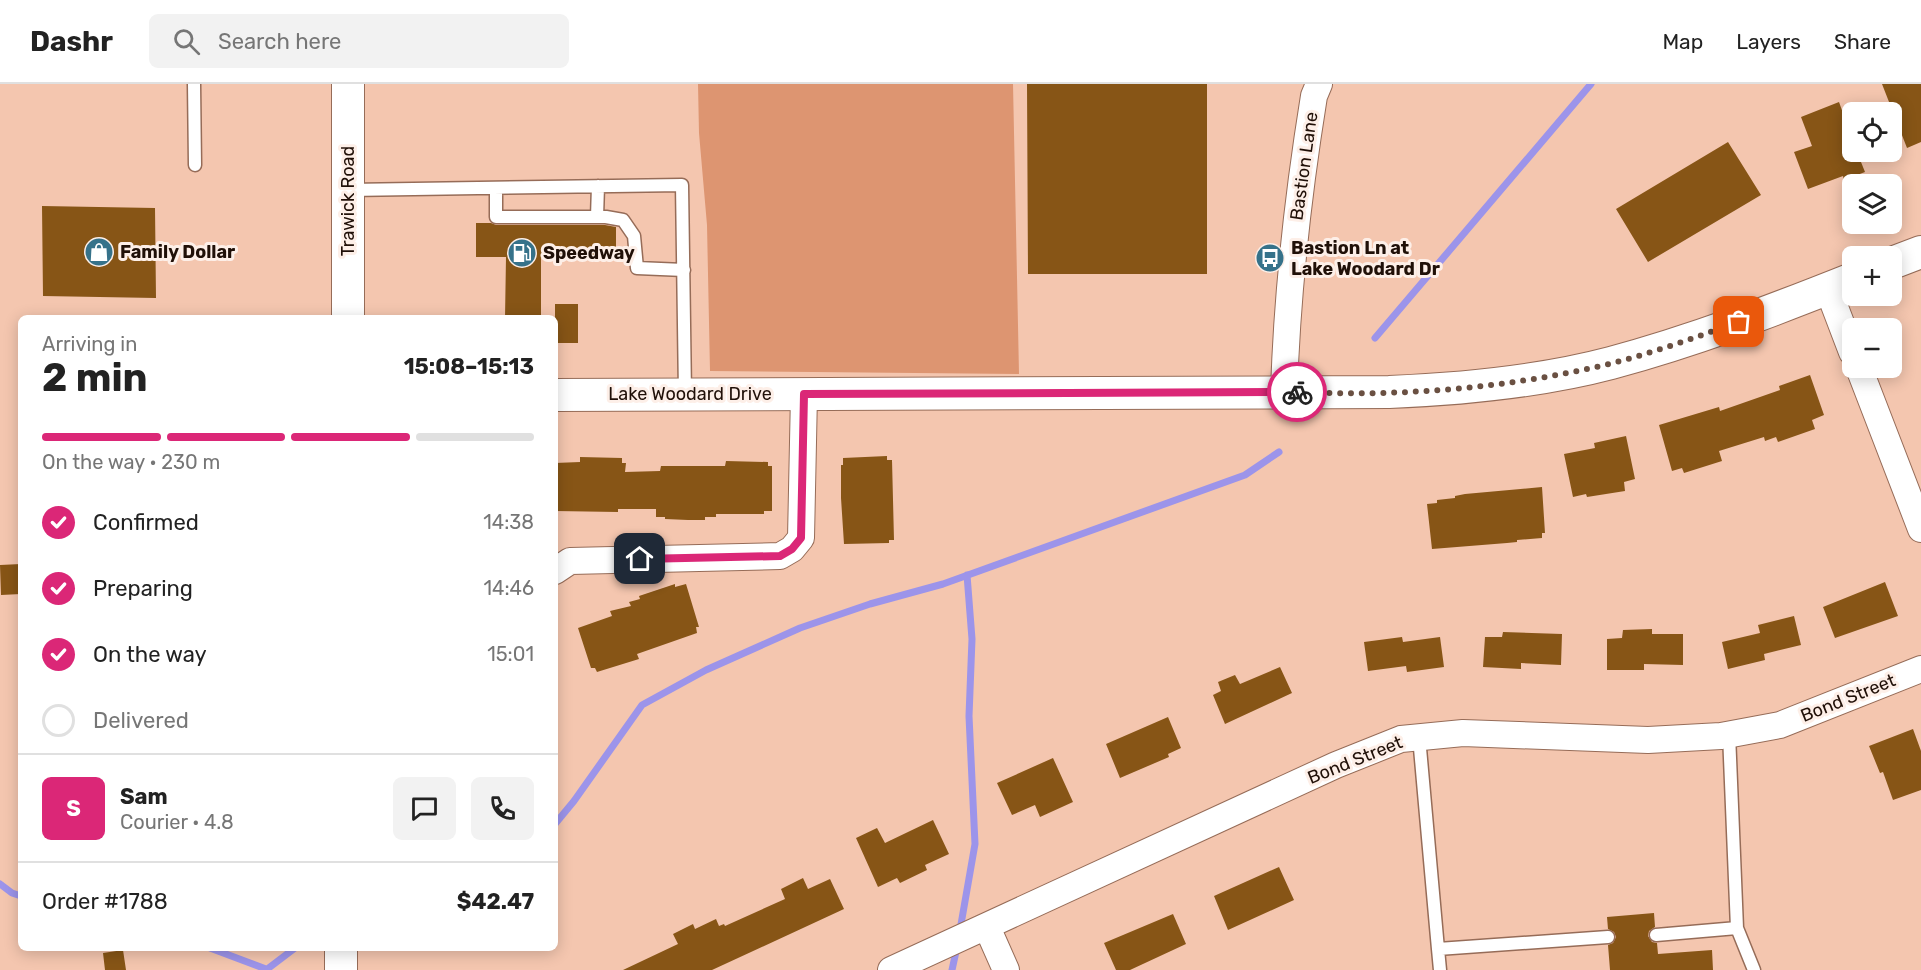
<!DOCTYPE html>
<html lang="en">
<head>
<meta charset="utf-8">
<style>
	body { margin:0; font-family:Rubik,sans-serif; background:#f2f2f2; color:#222; height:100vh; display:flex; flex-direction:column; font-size:22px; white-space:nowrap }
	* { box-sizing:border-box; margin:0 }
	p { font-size:20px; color:#767676 }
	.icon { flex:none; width:33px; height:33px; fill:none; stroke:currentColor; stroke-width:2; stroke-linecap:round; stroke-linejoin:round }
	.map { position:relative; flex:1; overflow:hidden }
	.details { position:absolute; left:18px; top:231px; width:540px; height:636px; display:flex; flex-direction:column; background:#fff; border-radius:9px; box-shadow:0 3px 15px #0003 }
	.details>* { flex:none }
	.buttons { position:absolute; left:1842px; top:18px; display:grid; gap:12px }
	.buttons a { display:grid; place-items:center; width:60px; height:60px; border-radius:9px; background:#fff; box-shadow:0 3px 15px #0003; font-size:30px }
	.pin { position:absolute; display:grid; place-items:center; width:51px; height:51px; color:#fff; margin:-26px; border-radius:12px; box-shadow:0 3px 9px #0006 }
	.courier { position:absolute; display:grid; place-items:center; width:60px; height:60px; margin:-30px; border:4px solid #db2777; border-radius:50%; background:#fff; color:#222; box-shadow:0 2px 8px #0007 }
	.summary em { font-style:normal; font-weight:700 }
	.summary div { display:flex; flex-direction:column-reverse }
	.summary { display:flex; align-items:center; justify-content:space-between; height:102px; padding:0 24px }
	h1 { font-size:39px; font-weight:700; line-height:45px }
	.bar { display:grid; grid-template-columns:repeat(4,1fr); gap:9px 6px; align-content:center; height:72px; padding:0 24px }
	.bar i { height:8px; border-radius:4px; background:#e0e0e0 }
	.bar .current { background:#db2777 }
	.bar p { grid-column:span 4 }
	.line { display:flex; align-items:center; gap:15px; padding:0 24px; border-top:2px solid #e0e0e0 }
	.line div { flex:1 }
	.round { display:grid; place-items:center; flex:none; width:63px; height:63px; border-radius:9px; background:#f2f2f2 }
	ol { padding:0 24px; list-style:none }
	li { display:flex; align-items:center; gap:18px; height:66px }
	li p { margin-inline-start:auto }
	li .icon { padding:6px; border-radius:50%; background:#db2777; color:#fff; stroke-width:4 }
	li:last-child { color:#767676 }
	li i { width:33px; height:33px; border:3px solid #e0e0e0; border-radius:50% }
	header { display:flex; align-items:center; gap:36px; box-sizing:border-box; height:84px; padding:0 30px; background:#fff; border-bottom:2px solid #e0e0e0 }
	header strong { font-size:28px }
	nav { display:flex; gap:33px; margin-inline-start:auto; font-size:21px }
	.search { width:420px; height:54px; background:#f2f2f2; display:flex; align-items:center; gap:15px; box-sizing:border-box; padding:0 21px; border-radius:9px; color:#767676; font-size:22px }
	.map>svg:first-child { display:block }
</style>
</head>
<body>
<header>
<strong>Dashr</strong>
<div class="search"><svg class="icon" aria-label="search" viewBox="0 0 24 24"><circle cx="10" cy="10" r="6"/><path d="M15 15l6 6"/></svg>Search here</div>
<nav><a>Map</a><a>Layers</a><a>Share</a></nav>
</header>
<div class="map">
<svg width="1921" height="886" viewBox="0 0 1921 886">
	<rect width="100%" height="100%" fill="#f4c6af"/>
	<path fill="#dd9571" d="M 698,0 L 1013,0 L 1019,290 L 710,287 L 707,141 L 699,49 Z"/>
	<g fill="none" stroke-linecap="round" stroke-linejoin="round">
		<path stroke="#9c94ea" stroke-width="7" d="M 1375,254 L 1591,0
			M 555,740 L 574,717 L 642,621 L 706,586 L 800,544 L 870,520 L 943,500 L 1245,391 L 1279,368
			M 0,800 L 12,809 L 21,812
			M 960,846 L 975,760 L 969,632 L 972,555 L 967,491
			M 210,864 L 266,885
			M 266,886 L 295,864
			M 952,886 L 957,863"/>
	</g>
	<path fill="#875516" d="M 1027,0 L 1207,0 L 1207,190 L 1028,190 Z
		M 1882,0 L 1921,0 L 1921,58 L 1907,64 Z
		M 1839,18 L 1852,54 L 1852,68 L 1857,68 L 1865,88 L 1844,96 L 1843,92 L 1808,105 L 1794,68 L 1812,62 L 1801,33 Z
		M 1728,58 L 1761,111 L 1648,178 L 1616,125 Z
		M 42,122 L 155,124 L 156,214 L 43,212 Z
		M 476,139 L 491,139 L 496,141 L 605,141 L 616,143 L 616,174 L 541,174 L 541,234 L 505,234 L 506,173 L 476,173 Z
		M 555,220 L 578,220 L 578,259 L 555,259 Z
		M 1810,291 L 1824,331 L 1812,336 L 1815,345 L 1778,358 L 1776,353 L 1765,357 L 1764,353 L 1719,367 L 1722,377 L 1684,389 L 1682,384 L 1672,387 L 1659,341 L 1719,323 L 1720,327 L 1780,306 L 1779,302 Z
		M 1626,352 L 1635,395 L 1624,398 L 1625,407 L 1587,413 L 1586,410 L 1573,413 L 1564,370 L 1595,364 L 1594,359 Z
		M 887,372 L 887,376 L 892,376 L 894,456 L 889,456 L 889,459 L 844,460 L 841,414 L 841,381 L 843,381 L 843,374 Z
		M 580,373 L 622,374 L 622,379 L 626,379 L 625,388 L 660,387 L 661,382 L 725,382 L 726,377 L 768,378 L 768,382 L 772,382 L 772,427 L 764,427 L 764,430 L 716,430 L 716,433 L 705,433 L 705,436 L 688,436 L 665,435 L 665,433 L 656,433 L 656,425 L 618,425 L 618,428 L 555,427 L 555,379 L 580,378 Z
		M 1542,403 L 1545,449 L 1542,449 L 1542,454 L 1517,456 L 1517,458 L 1507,459 L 1432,465 L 1427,420 L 1437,419 L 1437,416 L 1455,414 L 1455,412 L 1465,410 Z
		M 21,480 L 21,510 L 1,511 L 0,481 Z
		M 1885,498 L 1898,532 L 1835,554 L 1823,523 Z
		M 675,500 L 675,503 L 686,500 L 699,543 L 696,543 L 697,549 L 637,570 L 639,575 L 597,588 L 595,584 L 591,584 L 578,544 L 612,532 L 610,527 L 631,522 L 629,518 L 640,515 L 639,512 Z
		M 1794,532 L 1801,561 L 1764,570 L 1765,576 L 1728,585 L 1722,558 L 1760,549 L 1758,541 Z
		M 1652,545 L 1652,550 L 1683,550 L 1683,581 L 1644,580 L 1644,586 L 1607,586 L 1607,555 L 1622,554 L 1623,546 Z
		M 1503,548 L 1562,550 L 1561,581 L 1521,579 L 1521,585 L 1483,583 L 1485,553 L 1502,553 Z
		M 1402,553 L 1403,558 L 1440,553 L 1444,583 L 1407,588 L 1406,582 L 1368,587 L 1364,558 Z
		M 1280,583 L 1292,609 L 1225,640 L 1213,611 L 1221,607 L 1218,598 L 1235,591 L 1240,600 Z
		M 1168,633 L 1181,664 L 1168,670 L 1169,673 L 1120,694 L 1106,660 Z
		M 1913,645 L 1921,667 L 1921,706 L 1893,716 L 1883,688 L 1880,689 L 1869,662 Z
		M 1053,674 L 1073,718 L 1040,733 L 1035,721 L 1012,731 L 997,699 Z
		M 933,736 L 949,770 L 925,781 L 927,786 L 900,799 L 897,794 L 878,803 L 856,754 L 877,744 L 885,759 Z
		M 1279,783 L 1294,816 L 1228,846 L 1214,812 Z
		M 803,794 L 808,805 L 830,795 L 844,825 L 712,886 L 623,886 L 678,860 L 673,850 L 693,840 L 695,845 L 716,835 L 719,842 L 724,840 L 725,842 L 785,815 L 781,805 Z
		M 1654,829 L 1655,843 L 1649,847 L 1648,852 L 1652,858 L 1657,859 L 1658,870 L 1712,866 L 1713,886 L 1610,886 L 1608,861 L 1613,859 L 1616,853 L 1614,848 L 1608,845 L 1607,833 Z
		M 1173,830 L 1186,860 L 1130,886 L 1116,886 L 1104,859 Z
		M 123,866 L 126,886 L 105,886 L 103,869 Z"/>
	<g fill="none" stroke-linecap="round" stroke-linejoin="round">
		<g stroke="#966c58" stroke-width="15">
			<path id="service" d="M 194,0 L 195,81
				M 496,104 L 496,133 L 606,133 L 623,136 L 634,152 L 637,184 L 684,186
				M 349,106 L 682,101 L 685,310
				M 597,133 L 598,102
				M 1419,653 L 1438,865 L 1608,853
				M 1737,844 L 1754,886
				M 1656,851 L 1737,844 L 1729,650
				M 1438,865 L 1440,886"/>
		</g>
		<g stroke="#966c58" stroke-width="28">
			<path id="minor" d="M 1828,205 L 1852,268
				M 1859,284 L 1921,445
				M 1284,308 C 1287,208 1298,111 1314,12 L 1319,0
				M 555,487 L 570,477 L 780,472 L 792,465 L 801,454 L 804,310
				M 987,843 L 1006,886
				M 891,886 L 1336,681 L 1401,655 L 1463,649 L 1648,656 L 1721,652 L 1780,641 L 1921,585"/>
		</g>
		<g stroke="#966c58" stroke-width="34">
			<path id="tertiary" d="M 348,0 L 348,234
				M 1892,179 L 1921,168
				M 555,311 L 1389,308 C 1463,305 1539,298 1611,279 C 1693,257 1774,226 1852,195
				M 341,886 L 341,864"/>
		</g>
		<use href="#service" stroke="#fff" stroke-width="12"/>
		<use href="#minor" stroke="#fff" stroke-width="26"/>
		<use href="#tertiary" stroke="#fff" stroke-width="32"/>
	</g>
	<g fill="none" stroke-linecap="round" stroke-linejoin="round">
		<path stroke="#6a5042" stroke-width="6" stroke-dasharray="0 10.8" d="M 1297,308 C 1401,313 1508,304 1609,280 C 1653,269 1696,253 1739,238"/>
		<path stroke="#db2777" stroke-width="8" d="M 640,475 L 780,472 L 792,465 L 801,454 L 804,310 L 1297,308"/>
	</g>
	<defs>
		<g id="shop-disc" transform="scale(1.5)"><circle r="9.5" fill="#36728a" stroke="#fdefe8"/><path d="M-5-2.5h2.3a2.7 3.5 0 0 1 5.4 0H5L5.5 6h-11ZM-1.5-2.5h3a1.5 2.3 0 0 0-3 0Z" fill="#fff"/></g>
		<g id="fuel-disc" transform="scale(1.5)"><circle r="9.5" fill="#36728a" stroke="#fdefe8"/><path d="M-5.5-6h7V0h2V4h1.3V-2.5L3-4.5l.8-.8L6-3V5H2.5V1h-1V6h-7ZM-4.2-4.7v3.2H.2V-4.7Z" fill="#fff"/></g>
		<g id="bus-disc" transform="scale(1.5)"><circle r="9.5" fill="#36728a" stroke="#fdefe8"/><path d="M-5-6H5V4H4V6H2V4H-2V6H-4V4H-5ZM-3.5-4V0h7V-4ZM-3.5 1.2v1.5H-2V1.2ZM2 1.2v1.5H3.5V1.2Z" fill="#fff"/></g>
	</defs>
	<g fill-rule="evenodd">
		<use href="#shop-disc" x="99" y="168"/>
		<use href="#fuel-disc" x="522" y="169"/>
		<use href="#bus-disc" x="1270" y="174"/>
	</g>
	<g text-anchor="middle" stroke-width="6" stroke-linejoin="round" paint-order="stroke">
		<g font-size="18" fill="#201008" stroke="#fdefe8">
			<text transform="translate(1304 82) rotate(-82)" y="6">Bastion Lane</text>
			<text transform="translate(348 117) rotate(-90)" y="6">Trawick Road</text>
			<text x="690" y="316">Lake Woodard Drive</text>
			<text transform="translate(1848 614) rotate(-22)" y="6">Bond Street</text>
			<text transform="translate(1355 676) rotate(-22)" y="6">Bond Street</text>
		</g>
		<g font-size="18" font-weight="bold" fill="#201008" stroke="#fdefe8" text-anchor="start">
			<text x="1291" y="170">Bastion Ln at<tspan x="1291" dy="21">Lake Woodard Dr</tspan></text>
			<text x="120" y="174">Family Dollar</text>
			<text x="543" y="175">Speedway</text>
		</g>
	</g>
</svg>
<div class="buttons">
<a><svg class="icon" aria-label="locate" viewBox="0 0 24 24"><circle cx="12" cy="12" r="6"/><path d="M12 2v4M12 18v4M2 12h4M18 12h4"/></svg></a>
<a><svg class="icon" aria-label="layers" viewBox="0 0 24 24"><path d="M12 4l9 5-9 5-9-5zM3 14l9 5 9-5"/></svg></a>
<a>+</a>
<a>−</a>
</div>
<div class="pin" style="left:1739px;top:238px;background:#ea580c"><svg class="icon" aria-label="bag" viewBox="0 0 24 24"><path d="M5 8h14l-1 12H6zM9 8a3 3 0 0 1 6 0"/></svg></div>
<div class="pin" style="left:640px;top:475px;background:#1f2937"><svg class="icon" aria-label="home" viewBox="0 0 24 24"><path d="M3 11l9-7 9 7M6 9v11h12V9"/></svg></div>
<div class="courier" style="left:1297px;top:308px"><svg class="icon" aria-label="bike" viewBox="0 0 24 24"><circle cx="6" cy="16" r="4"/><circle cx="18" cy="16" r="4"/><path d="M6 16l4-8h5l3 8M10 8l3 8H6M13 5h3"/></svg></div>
<section class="details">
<div class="summary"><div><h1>2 min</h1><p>Arriving in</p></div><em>15:08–15:13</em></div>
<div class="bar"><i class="current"></i><i class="current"></i><i class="current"></i><i></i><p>On the way · 230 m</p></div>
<ol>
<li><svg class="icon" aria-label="check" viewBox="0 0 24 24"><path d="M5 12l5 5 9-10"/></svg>Confirmed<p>14:38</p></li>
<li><svg class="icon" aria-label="check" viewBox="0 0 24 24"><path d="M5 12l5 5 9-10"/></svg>Preparing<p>14:46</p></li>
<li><svg class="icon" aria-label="check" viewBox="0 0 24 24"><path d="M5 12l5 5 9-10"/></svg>On the way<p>15:01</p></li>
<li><i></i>Delivered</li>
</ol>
<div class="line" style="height:108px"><b class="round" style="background:#db2777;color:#fff">S</b><div><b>Sam</b><p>Courier · 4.8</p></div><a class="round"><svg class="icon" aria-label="chat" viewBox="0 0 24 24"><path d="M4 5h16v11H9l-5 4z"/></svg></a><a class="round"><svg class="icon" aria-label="phone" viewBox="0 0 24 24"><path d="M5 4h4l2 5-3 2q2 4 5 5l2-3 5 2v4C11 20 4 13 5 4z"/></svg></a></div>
<div class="line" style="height:78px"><div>Order #1788</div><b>$42.47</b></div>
</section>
</div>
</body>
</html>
